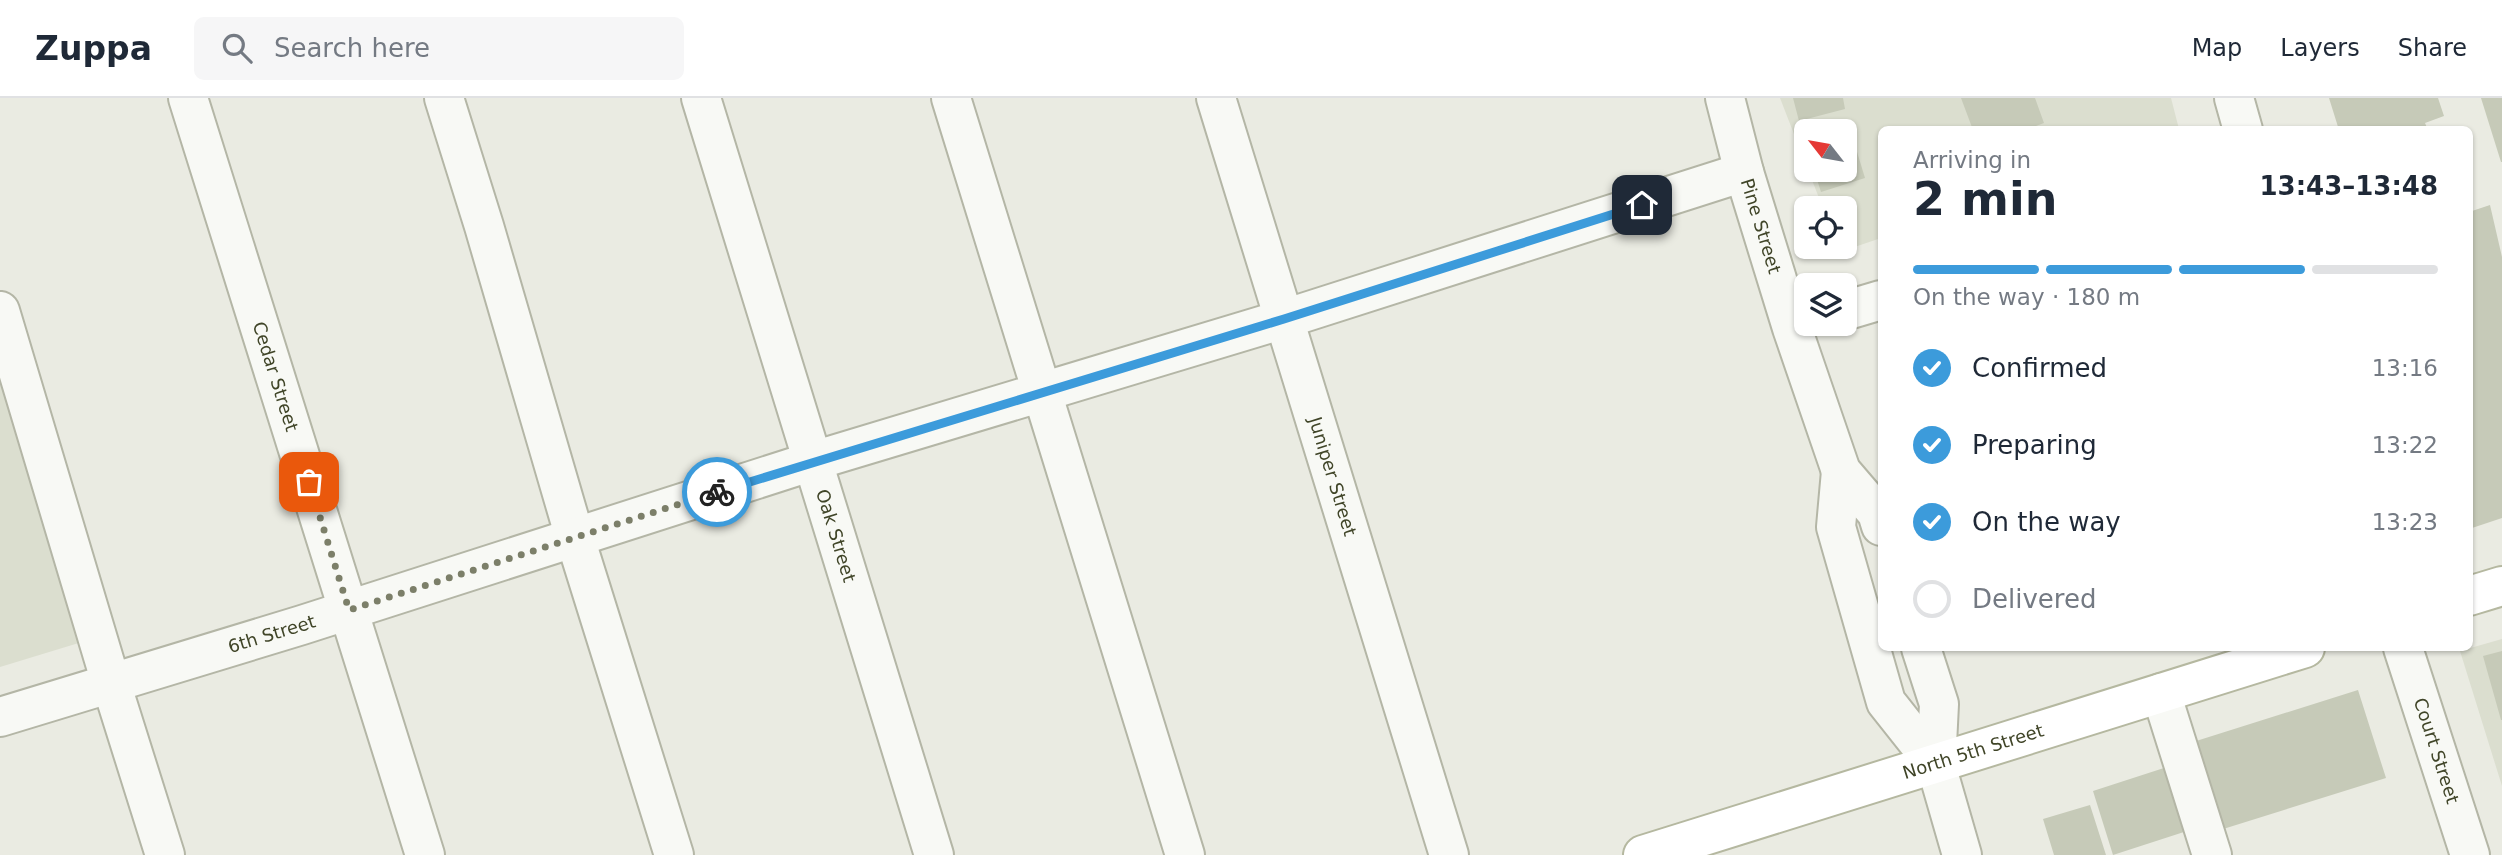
<!DOCTYPE html>
<html lang="en">
<head>
<meta charset="utf-8">
<style>
	body { margin:0; font-family:"DejaVu Sans",sans-serif; background:#f6f6f7; color:#1f2937; height:100vh; display:flex; flex-direction:column; font-size:26px; white-space:nowrap }
	* { box-sizing:border-box; margin:0 }
	p { font-size:23px; color:#747a83 }
	.icon { flex:none; width:38px; height:38px; fill:none; stroke:currentColor; stroke-width:2; stroke-linecap:round; stroke-linejoin:round }
	.map { position:relative; flex:1; overflow:hidden }
	.side { position:absolute; left:1878px; top:28px; width:595px; height:525px; display:flex; flex-direction:column; background:#fff; border-radius:10px; box-shadow:0 2px 5px #0004 }
	.side>* { flex:none }
	.needle { width:46px; rotate:301deg }
	.buttons { position:absolute; left:1794px; top:21px; display:grid; gap:14px }
	.buttons a { display:grid; place-items:center; width:63px; height:63px; border-radius:10px; background:#fff; box-shadow:0 2px 5px #0004; font-size:35px }
	.pin { position:absolute; display:grid; place-items:center; width:60px; height:60px; color:#fff; margin:-30px; border-radius:14px; box-shadow:0 4px 10px #0006 }
	.courier { position:absolute; display:grid; place-items:center; width:70px; height:70px; margin:-35px; border:5px solid #3c9bdb; border-radius:50%; background:#fff; color:#222; box-shadow:0 2px 9px #0007 }
	.overview em { font-style:normal; font-weight:600 }
	.overview div { display:flex; flex-direction:column-reverse }
	.overview { display:flex; align-items:center; justify-content:space-between; height:119px; padding:0 35px }
	h1 { font-size:46px; font-weight:600; line-height:52px }
	.bar { display:grid; grid-template-columns:repeat(4,1fr); gap:10px 7px; align-content:center; height:84px; padding:0 35px }
	.bar i { height:9px; border-radius:5px; background:#e0e1e3 }
	.bar .on { background:#3c9bdb }
	.bar p { grid-column:span 4 }
	ol { padding:0 35px; list-style:none }
	li { display:flex; align-items:center; gap:21px; height:77px }
	li p { margin-inline-start:auto }
	li .icon { padding:7px; border-radius:50%; background:#3c9bdb; color:#fff; stroke-width:4 }
	li:last-child { color:#747a83 }
	li i { width:38px; height:38px; border:4px solid #e0e1e3; border-radius:50% }
	header { display:flex; align-items:center; gap:42px; box-sizing:border-box; height:98px; padding:0 35px; background:#fff; border-bottom:2px solid #e0e1e3 }
	header strong { font-size:33px }
	nav { display:flex; gap:38px; margin-inline-start:auto; font-size:24px }
	.search { width:490px; height:63px; background:#f6f6f7; display:flex; align-items:center; gap:18px; box-sizing:border-box; padding:0 24px; border-radius:10px; color:#747a83; font-size:26px }
	.map>svg:first-child { display:block }
</style>
</head>
<body>
<header>
<strong>Zuppa</strong>
<div class="search"><svg class="icon" aria-label="search" viewBox="0 0 24 24"><circle cx="10" cy="10" r="6"/><path d="M15 15l6 6"/></svg>Search here</div>
<nav><a>Map</a><a>Layers</a><a>Share</a></nav>
</header>
<div class="map">
<svg width="2502" height="757" viewBox="0 0 2502 757">
	<rect width="100%" height="100%" fill="#eaebe2"/>
	<path fill="#dbdecf" d="M 1780,0 L 2171,0 L 2179,31 L 1881,32 L 1881,140 L 1840,154 L 1838,149 L 1844,149 L 1844,110 L 1823,110 L 1808,72 L 1844,72 L 1844,33 L 1806,33 L 1806,67 Z
		M 0,277 L 82,544 L 0,569 Z
		M 2502,541 L 2502,688 L 2460,553 Z"/>
	<path fill="#c6cab8" d="M 1793,0 L 1843,0 L 1845,11 L 1799,23 Z
		M 1961,0 L 2035,0 L 2044,25 L 2025,32 L 1973,32 Z
		M 2329,0 L 2438,0 L 2444,18 L 2425,25 L 2428,32 L 2339,32 Z
		M 2481,0 L 2502,0 L 2502,64 L 2501,64 Z
		M 1847,21 L 1865,80 L 1821,94 L 1814,72 L 1844,72 L 1844,33 L 1812,33 Z
		M 2490,107 L 2502,159 L 2502,420 L 2469,431 L 2469,114 Z
		M 2502,553 L 2502,622 L 2501,622 L 2483,558 Z
		M 2358,592 L 2386,680 L 2220,732 L 2193,644 Z
		M 2167,669 L 2187,733 L 2113,757 L 2093,693 Z
		M 2090,707 L 2106,757 L 2054,757 L 2043,721 Z"/>
	<g fill="none" stroke-linecap="round" stroke-linejoin="round">
		<g stroke="#b4b6a6" stroke-width="42">
			<g id="minor">
				<path id="s1" d="M 188,0 L 425,757"/>
				<path d="M 444,0 L 484,128 L 575,440 L 674,757"/>
				<path id="s2" d="M 701,0 L 934,757"/>
				<path d="M 951,0 L 1185,757"/>
				<path id="s3" d="M 1216,0 L 1449,757"/>
				<path id="s4" d="M 1725,0 L 1744,74 L 1792,230 L 1841,373 L 1877,415 L 1881,428"/>
				<path d="M 2234,0 L 2243,32"/>
				<path d="M 0,213 L 111,585 L 165,757"/>
				<path d="M 1844,213 L 1881,202"/>
				<path d="M 1841,373 L 1836,429 L 1886,604 L 1936,667"/>
				<path d="M 1921,550 L 1939,606 L 1936,667 L 1962,757"/>
				<path id="s5" d="M 2403,550 L 2470,757"/>
				<path d="M 2161,595 L 2212,757"/>
				<path id="s6" d="M 0,619 L 302,527 L 813,363 L 1284,221 L 1744,74"/>
			</g>
		</g>
		<g stroke="#b5b8a0" stroke-width="42">
			<g id="major">
				<path d="M 2469,498 L 2502,488"/>
				<path id="s7" d="M 1643,757 L 2305,550"/>
			</g>
		</g>
		<use href="#minor" stroke="#f8f9f5" stroke-width="38"/>
		<use href="#major" stroke="#fff" stroke-width="38"/>
	</g>
	<g fill="none" stroke-linecap="round" stroke-linejoin="round">
		<path stroke="#7c7f69" stroke-width="7" stroke-dasharray="0 12.6" d="M 309,384 L 349,512 L 717,394"/>
		<path stroke="#3c9bdb" stroke-width="9" d="M 717,394 L 1284,221 L 1642,107"/>
	</g>
	<g text-anchor="middle" stroke-width="5" stroke-linejoin="round" paint-order="stroke">
		<g font-size="18" fill="#404528" stroke="#f8f8f2">
			<text dy="6" stroke="none"><textPath href="#s4" startOffset="133">Pine Street</textPath></text>
			<text dy="6" stroke="none"><textPath href="#s1" startOffset="292">Cedar Street</textPath></text>
			<text dy="6" stroke="none"><textPath href="#s3" startOffset="396">Juniper Street</textPath></text>
			<text dy="6" stroke="none"><textPath href="#s2" startOffset="458">Oak Street</textPath></text>
			<text dy="6" stroke="none"><textPath href="#s6" startOffset="284">6th Street</textPath></text>
			<text dy="6" stroke="none"><textPath href="#s5" startOffset="108">Court Street</textPath></text>
			<text dy="6" stroke="none"><textPath href="#s7" startOffset="346">North 5th Street</textPath></text>
		</g>
	</g>
</svg>
<div class="buttons">
<a><svg class="needle" viewBox="-14 -14 28 28"><path d="M0-13l5 13h-10z" fill="#e53935"/><path d="M0 13l5-13h-10z" fill="#747a83"/></svg></a>
<a><svg class="icon" aria-label="locate" viewBox="0 0 24 24"><circle cx="12" cy="12" r="6"/><path d="M12 2v4M12 18v4M2 12h4M18 12h4"/></svg></a>
<a><svg class="icon" aria-label="layers" viewBox="0 0 24 24"><path d="M12 4l9 5-9 5-9-5zM3 14l9 5 9-5"/></svg></a>
</div>
<div class="pin" style="left:309px;top:384px;background:#ea580c"><svg class="icon" aria-label="bag" viewBox="0 0 24 24"><path d="M5 8h14l-1 12H6zM9 8a3 3 0 0 1 6 0"/></svg></div>
<div class="pin" style="left:1642px;top:107px;background:#1f2937"><svg class="icon" aria-label="home" viewBox="0 0 24 24"><path d="M3 11l9-7 9 7M6 9v11h12V9"/></svg></div>
<div class="courier" style="left:717px;top:394px"><svg class="icon" aria-label="bike" viewBox="0 0 24 24"><circle cx="6" cy="16" r="4"/><circle cx="18" cy="16" r="4"/><path d="M6 16l4-8h5l3 8M10 8l3 8H6M13 5h3"/></svg></div>
<section class="side">
<div class="overview"><div><h1>2 min</h1><p>Arriving in</p></div><em>13:43–13:48</em></div>
<div class="bar"><i class="on"></i><i class="on"></i><i class="on"></i><i></i><p>On the way · 180 m</p></div>
<ol>
<li><svg class="icon" aria-label="check" viewBox="0 0 24 24"><path d="M5 12l5 5 9-10"/></svg>Confirmed<p>13:16</p></li>
<li><svg class="icon" aria-label="check" viewBox="0 0 24 24"><path d="M5 12l5 5 9-10"/></svg>Preparing<p>13:22</p></li>
<li><svg class="icon" aria-label="check" viewBox="0 0 24 24"><path d="M5 12l5 5 9-10"/></svg>On the way<p>13:23</p></li>
<li><i></i>Delivered</li>
</ol>
</section>
</div>
</body>
</html>
